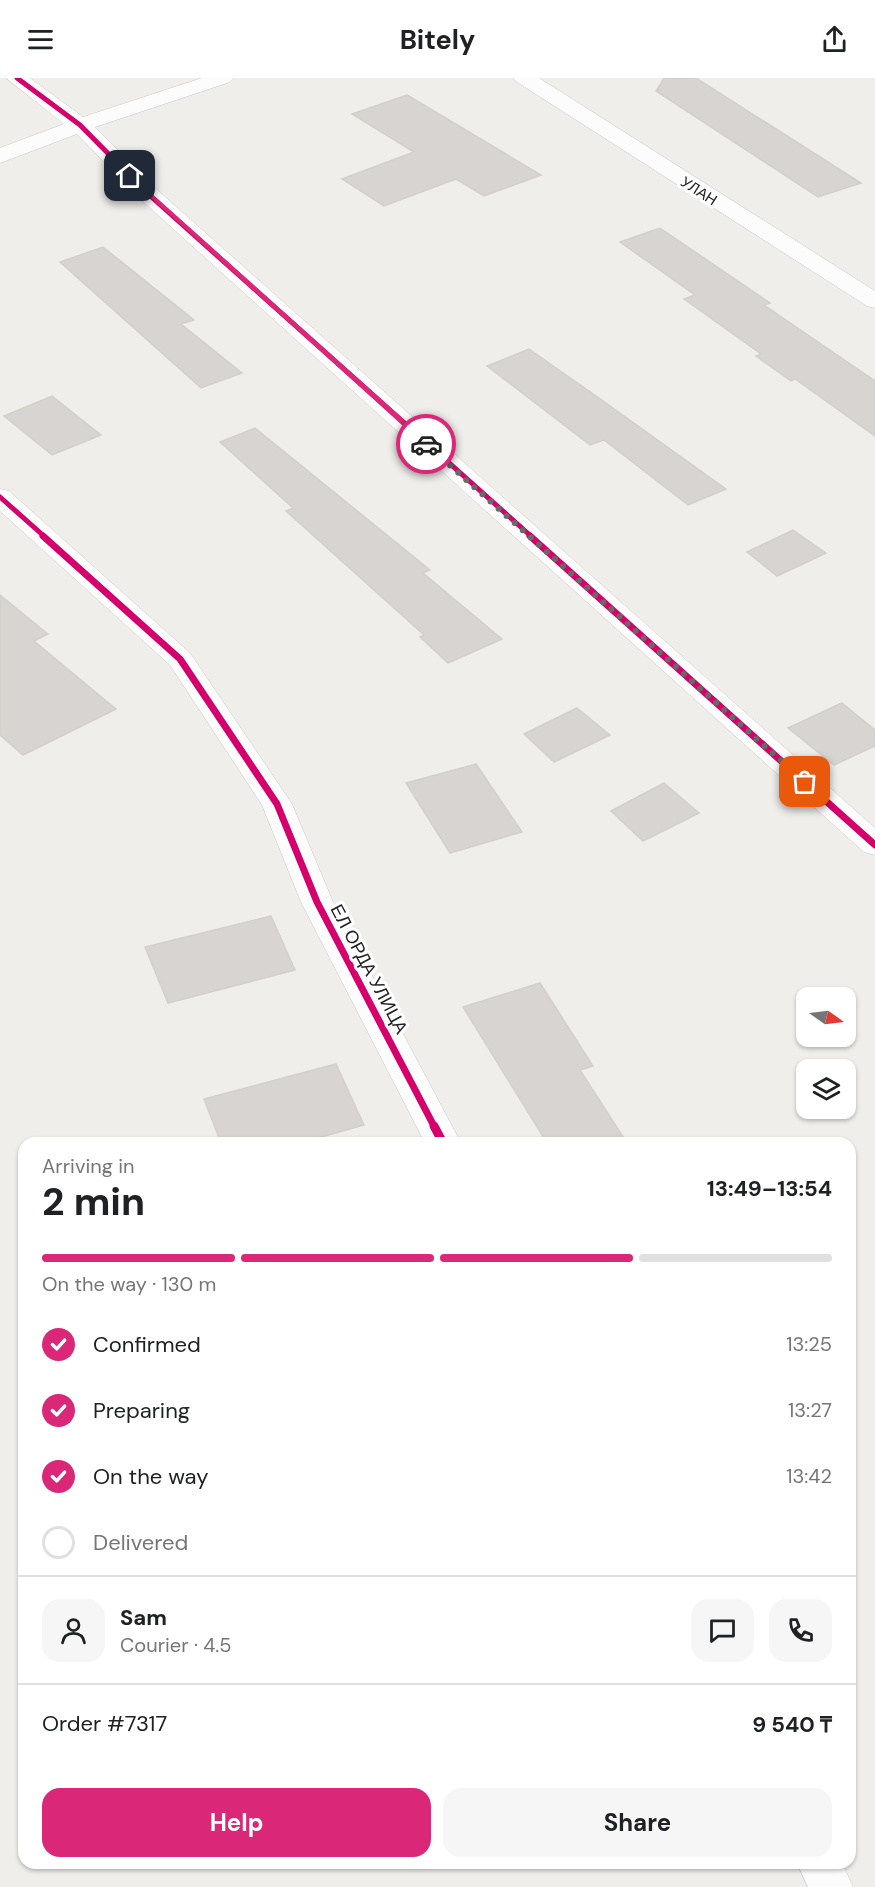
<!DOCTYPE html>
<html lang="en">
<head>
<meta charset="utf-8">
<style>
	body { margin:0; font-family:"DM Sans",sans-serif; background:#f6f6f6; color:#202124; height:100vh; display:flex; flex-direction:column; font-size:22px; white-space:nowrap }
	* { box-sizing:border-box; margin:0 }
	p { font-size:20px; color:#757577 }
	.icon { flex:none; width:33px; height:33px; fill:none; stroke:currentColor; stroke-width:2; stroke-linecap:round; stroke-linejoin:round }
	.map { position:relative; flex:1; overflow:hidden }
	.panel { position:absolute; left:18px; top:1059px; width:838px; height:732px; display:flex; flex-direction:column; background:#fff; border-radius:18px; box-shadow:0 2px 4px #0004 }
	.panel>* { flex:none }
	.needle { width:39px; rotate:104deg }
	.fabs { position:absolute; left:796px; top:909px; display:grid; gap:12px }
	.fabs a { display:grid; place-items:center; width:60px; height:60px; border-radius:12px; background:#fff; box-shadow:0 2px 4px #0004; font-size:30px }
	.pin { position:absolute; display:grid; place-items:center; width:51px; height:51px; color:#fff; margin:-26px; border-radius:12px; box-shadow:0 3px 9px #0006 }
	.courier { position:absolute; display:grid; place-items:center; width:60px; height:60px; margin:-30px; border:4px solid #db2777; border-radius:50%; background:#fff; color:#222; box-shadow:0 2px 8px #0007 }
	.headline em { font-style:normal; font-weight:700 }
	.headline div { display:flex; flex-direction:column-reverse }
	.headline { display:flex; align-items:center; justify-content:space-between; height:102px; padding:0 24px }
	h1 { font-size:39px; font-weight:700; line-height:45px }
	.bar { display:grid; grid-template-columns:repeat(4,1fr); gap:9px 6px; align-content:center; height:72px; padding:0 24px }
	.bar i { height:8px; border-radius:4px; background:#e0e0e0 }
	.bar .on { background:#db2777 }
	.bar p { grid-column:span 4 }
	.line { display:flex; align-items:center; gap:15px; padding:0 24px; border-top:2px solid #e0e0e0 }
	.line div { flex:1 }
	.round { display:grid; place-items:center; flex:none; width:63px; height:63px; border-radius:18px; background:#f6f6f6 }
	ol { padding:0 24px; list-style:none }
	li { display:flex; align-items:center; gap:18px; height:66px }
	li p { margin-inline-start:auto }
	li .icon { padding:6px; border-radius:50%; background:#db2777; color:#fff; stroke-width:4 }
	li:last-child { color:#757577 }
	li i { width:33px; height:33px; border:3px solid #e0e0e0; border-radius:50% }
	.action { display:flex; gap:12px; margin-top:auto; padding:12px 24px }
	.action a { flex:1; height:69px; border-radius:18px; background:#db2777; color:#fff; font-size:24px; font-weight:700; line-height:69px; text-align:center }
	.action a+a { background:#f6f6f6; color:#202124 }
	header { display:flex; justify-content:space-between; align-items:center; height:78px; padding:0 24px; background:#fff; font-size:27px; font-weight:700 }
	.map>svg:first-child { display:block }
</style>
</head>
<body>
<header><svg class="icon" aria-label="menu" viewBox="0 0 24 24"><path d="M4 6h16M4 12h16M4 18h16"/></svg>Bitely<svg class="icon" aria-label="share" viewBox="0 0 24 24"><path d="M12 15V3M7 8l5-5 5 5M5 13v7h14v-7"/></svg></header>
<div class="map">
<svg width="875" height="1809" viewBox="0 0 875 1809">
	<rect width="100%" height="100%" fill="#f0eeeb"/>
	<path fill="#d7d4d1" stroke="#d3d0cc" stroke-width="1.5" d="M 664,0 L 696,0 L 861,105 L 818,119 L 656,13 Z
		M 407,17 L 541,97 L 484,118 L 456,101 L 384,128 L 342,101 L 414,74 L 352,36 Z
		M 660,150 L 770,225 L 764,227 L 875,303 L 875,358 L 795,301 L 791,303 L 756,278 L 761,276 L 684,221 L 695,217 L 620,164 Z
		M 103,169 L 194,242 L 181,246 L 242,295 L 201,310 L 60,184 Z
		M 529,271 L 599,320 L 726,411 L 688,427 L 604,362 L 590,367 L 487,288 Z
		M 52,318 L 101,357 L 52,377 L 4,338 Z
		M 255,350 L 430,492 L 423,495 L 502,561 L 448,585 L 420,559 L 424,557 L 286,433 L 293,430 L 220,364 Z
		M 793,452 L 826,475 L 777,498 L 747,474 Z
		M 0,517 L 48,556 L 34,563 L 116,631 L 23,677 L 0,657 Z
		M 842,625 L 875,652 L 875,668 L 834,687 L 788,650 Z
		M 577,630 L 610,657 L 554,684 L 524,656 Z
		M 476,686 L 522,754 L 450,775 L 406,705 Z
		M 664,705 L 699,735 L 643,763 L 611,733 Z
		M 271,838 L 295,892 L 168,925 L 145,869 Z
		M 540,905 L 593,988 L 580,992 L 627,1065 L 547,1065 L 463,929 Z
		M 336,986 L 364,1047 L 300,1065 L 221,1065 L 204,1021 Z"/>
	<g fill="none" stroke-linecap="round" stroke-linejoin="round">
		<g stroke="#c9c8c7" stroke-width="1">
			<path id="minor" d="M 6,0 L 30,0 L 83,39 L 202,0 L 234,0 L 230,4 L 95,49 L 155,110 L 875,750 L 875,777 L 864,774 L 139,120 L 77,56 L 0,85 L 0,70 L 64,46 Z
				M 513,0 L 539,0 L 875,213 L 875,230 L 867,228 L 517,4 Z
				M 0,411 L 9,413 L 190,575 L 292,726 L 333,824 L 461,1065 L 425,1065 L 301,824 L 262,727 L 170,587 L 0,433 Z
				M 797,1785 L 842,1785 L 853,1809 L 808,1809 Z"/>
		</g>
		<use href="#minor" fill="#fdfcfc" fill-rule="evenodd"/>
		<g stroke="#fff" stroke-width="8">
			<path id="cycleway-far2" d="M 17,0 L 80,47 L 147,115 L 532,459
				M 0,419 L 45,459"/>
		</g>
		<g stroke="#fff" stroke-width="10">
			<path id="cycleway-far1" d="M 43,458 L 180,581 L 277,726 L 317,824 L 435,1050
				M 530,458 L 875,767"/>
		</g>
		<g stroke="#fff" stroke-width="13">
			<path id="cycleway" d="M 434,1048 L 443,1065"/>
		</g>
		<use href="#cycleway-far2" stroke="#d6006c" stroke-width="5"/>
		<use href="#cycleway-far1" stroke="#d6006c" stroke-width="7"/>
		<use href="#cycleway" stroke="#d6006c" stroke-width="9"/>
	</g>
	<path fill="#db2777" d="M 130,96 L 429,364 L 429,367 L 424,367 L 128,99 Z"/>
	<g fill="none" stroke-linecap="round" stroke-linejoin="round">
		<path stroke="#6a6968" stroke-width="6" stroke-dasharray="0 10.8" d="M 426,366 L 805,704"/>
	</g>
	<g text-anchor="middle" stroke-width="6" stroke-linejoin="round" paint-order="stroke">
		<g font-size="15" fill="#222" stroke="#fff">
			<text transform="translate(699 113) rotate(33)" y="5">УЛАН</text>
		</g>
		<g font-size="18" fill="#222" stroke="#fff">
			<text transform="translate(369 891) rotate(62)" y="6">ЕЛ ОРДА УЛИЦА</text>
		</g>
	</g>
</svg>
<div class="fabs">
<a><svg class="needle" viewBox="-14 -14 28 28"><path d="M0-13l5 13h-10z" fill="#e53935"/><path d="M0 13l5-13h-10z" fill="#757577"/></svg></a>
<a><svg class="icon" aria-label="layers" viewBox="0 0 24 24"><path d="M12 4l9 5-9 5-9-5zM3 14l9 5 9-5"/></svg></a>
</div>
<div class="pin" style="left:805px;top:704px;background:#ea580c"><svg class="icon" aria-label="bag" viewBox="0 0 24 24"><path d="M5 8h14l-1 12H6zM9 8a3 3 0 0 1 6 0"/></svg></div>
<div class="pin" style="left:130px;top:98px;background:#1f2937"><svg class="icon" aria-label="home" viewBox="0 0 24 24"><path d="M3 11l9-7 9 7M6 9v11h12V9"/></svg></div>
<div class="courier" style="left:426px;top:366px"><svg class="icon" aria-label="car" viewBox="0 0 24 24"><path d="M5 17H2v-5l4-1 3-4h7l3 4 3 1v5h-3M9 17h6M6 11h13"/><circle cx="7" cy="17" r="2"/><circle cx="17" cy="17" r="2"/></svg></div>
<section class="panel">
<div class="headline"><div><h1>2 min</h1><p>Arriving in</p></div><em>13:49–13:54</em></div>
<div class="bar"><i class="on"></i><i class="on"></i><i class="on"></i><i></i><p>On the way · 130 m</p></div>
<ol>
<li><svg class="icon" aria-label="check" viewBox="0 0 24 24"><path d="M5 12l5 5 9-10"/></svg>Confirmed<p>13:25</p></li>
<li><svg class="icon" aria-label="check" viewBox="0 0 24 24"><path d="M5 12l5 5 9-10"/></svg>Preparing<p>13:27</p></li>
<li><svg class="icon" aria-label="check" viewBox="0 0 24 24"><path d="M5 12l5 5 9-10"/></svg>On the way<p>13:42</p></li>
<li><i></i>Delivered</li>
</ol>
<div class="line" style="height:108px"><a class="round"><svg class="icon" aria-label="person" viewBox="0 0 24 24"><circle cx="12" cy="8" r="4"/><path d="M4 21q1-7 8-7t8 7"/></svg></a><div><b>Sam</b><p>Courier · 4.5</p></div><a class="round"><svg class="icon" aria-label="chat" viewBox="0 0 24 24"><path d="M4 5h16v11H9l-5 4z"/></svg></a><a class="round"><svg class="icon" aria-label="phone" viewBox="0 0 24 24"><path d="M5 4h4l2 5-3 2q2 4 5 5l2-3 5 2v4C11 20 4 13 5 4z"/></svg></a></div>
<div class="line" style="height:78px"><div>Order #7317</div><b>9 540 ₸</b></div>
<div class="action"><a>Help</a><a>Share</a></div>
</section>
</div>
</body>
</html>
